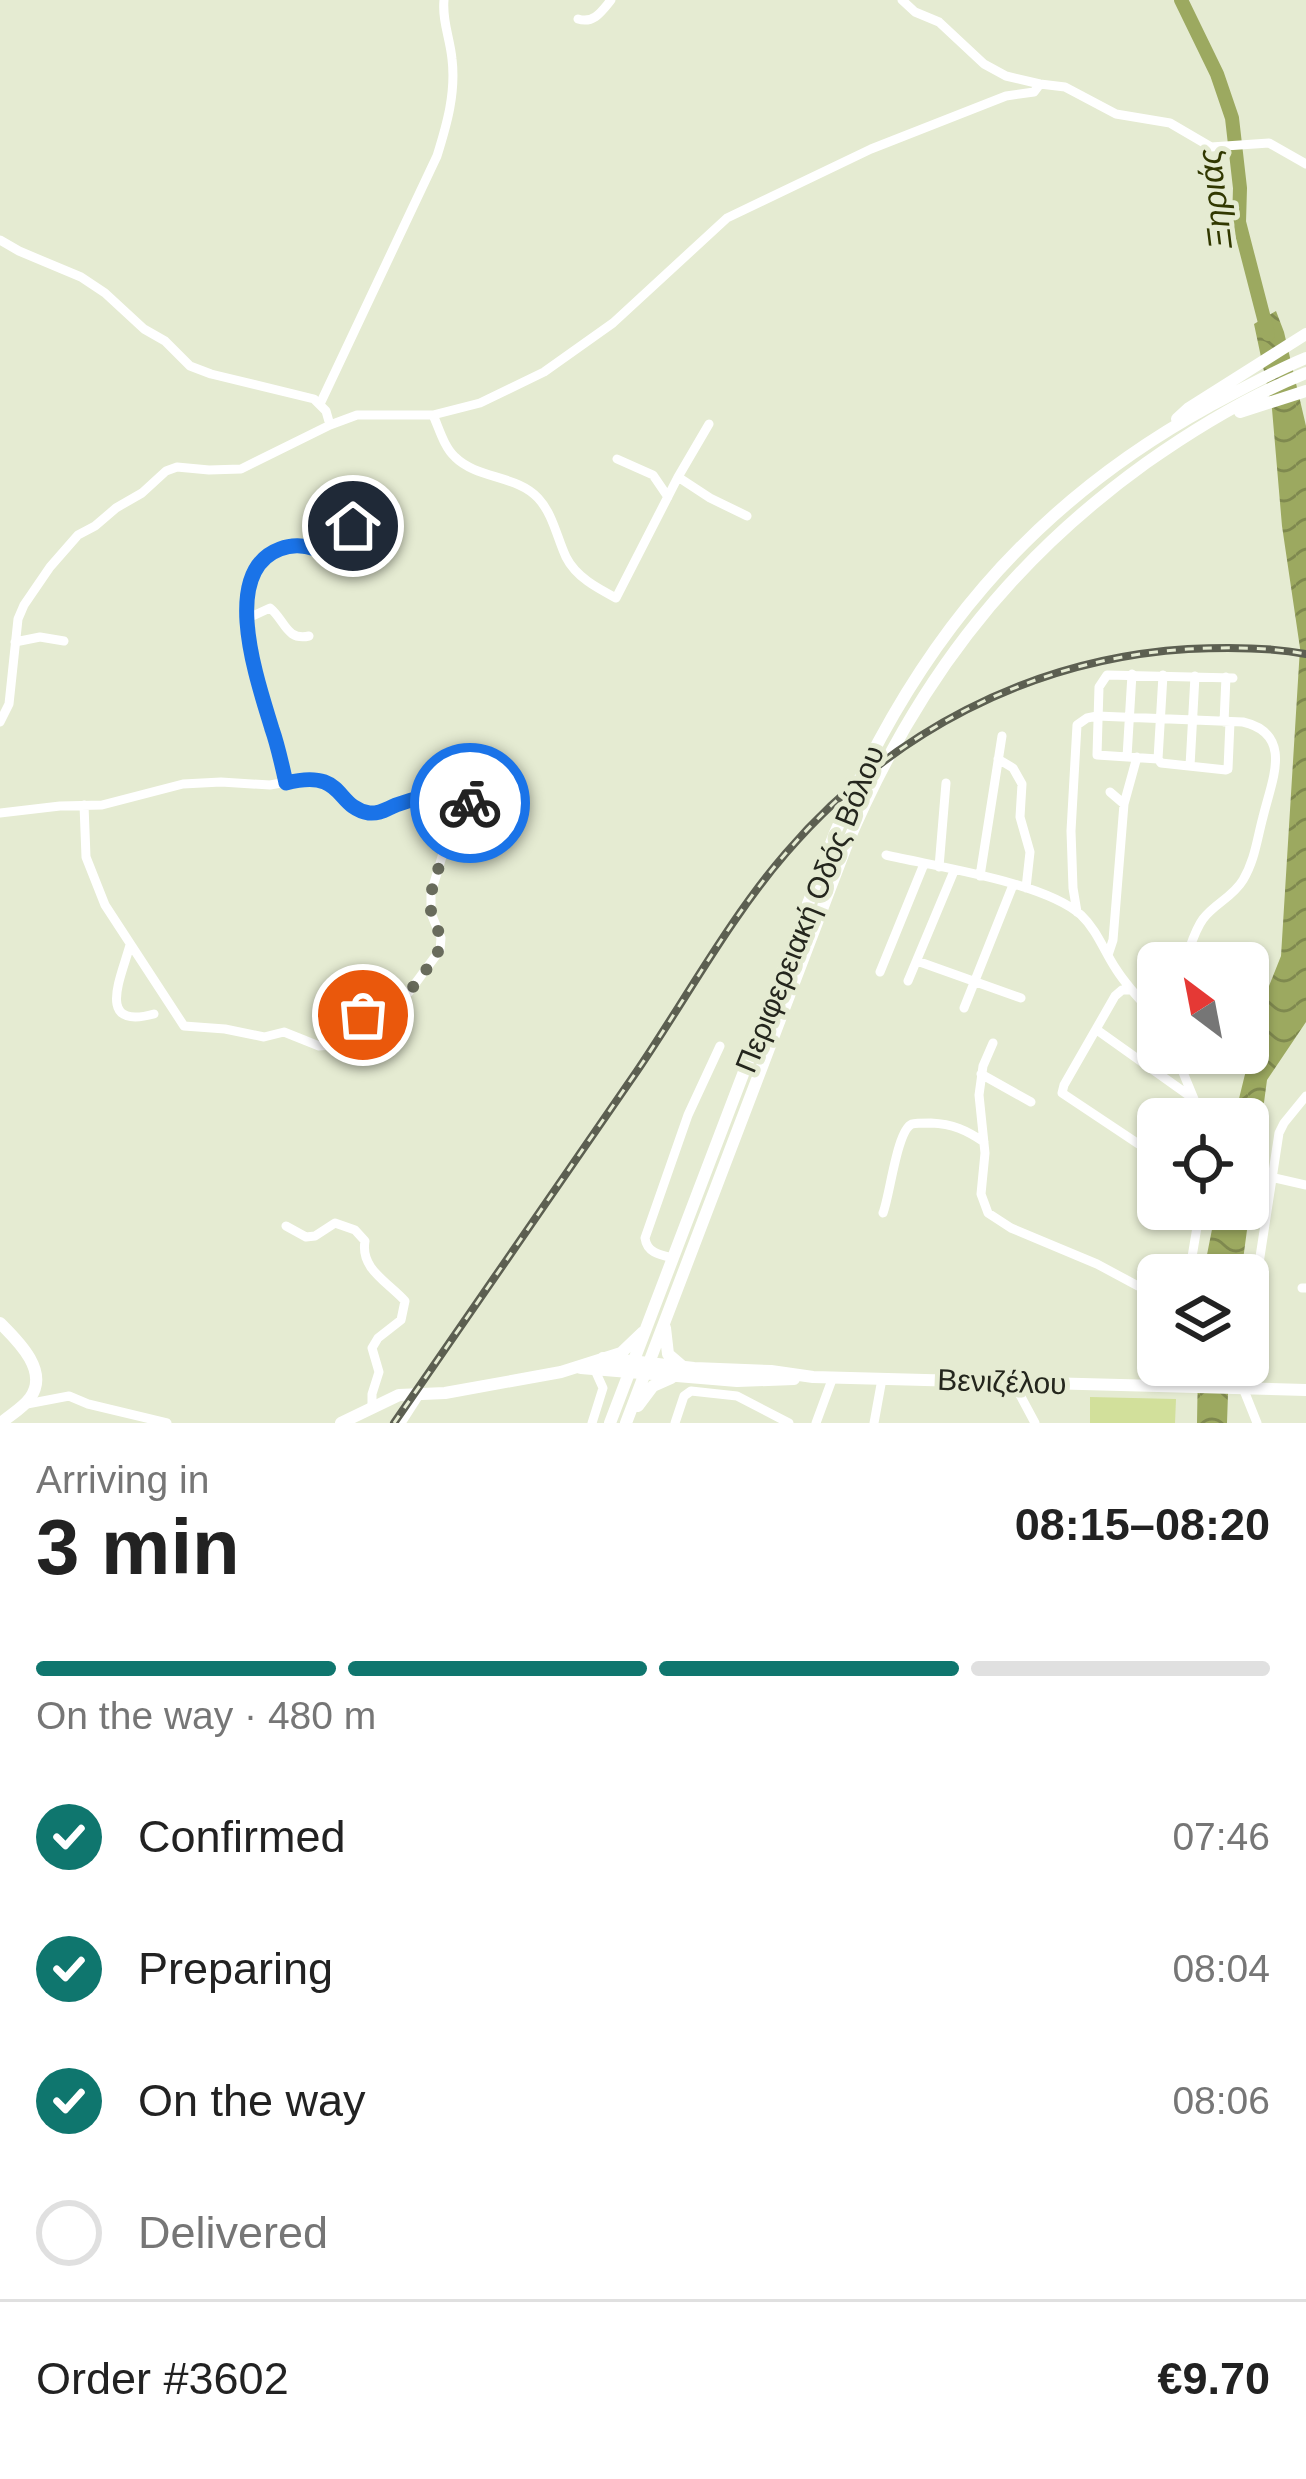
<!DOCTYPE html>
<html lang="en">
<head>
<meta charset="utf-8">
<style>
	body { margin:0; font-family:Helvetica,sans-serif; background:#f2f2f2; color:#222; height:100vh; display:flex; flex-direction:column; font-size:45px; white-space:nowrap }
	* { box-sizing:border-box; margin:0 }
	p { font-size:39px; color:#767676 }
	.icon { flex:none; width:66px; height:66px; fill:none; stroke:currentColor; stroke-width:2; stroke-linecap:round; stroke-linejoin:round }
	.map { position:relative; height:1423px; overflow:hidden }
	.panel { display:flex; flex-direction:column; background:#fff; flex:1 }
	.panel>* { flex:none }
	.needle { width:78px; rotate:328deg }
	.controls { position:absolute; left:1137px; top:942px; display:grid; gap:24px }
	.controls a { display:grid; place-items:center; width:132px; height:132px; border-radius:18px; background:#fff; box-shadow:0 3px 9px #0004; font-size:60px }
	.pin { position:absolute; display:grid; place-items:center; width:102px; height:102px; color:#fff; margin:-51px; border:6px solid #fff; border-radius:50%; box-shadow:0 3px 12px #0007 }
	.courier { position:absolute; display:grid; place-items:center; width:120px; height:120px; margin:-60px; border:9px solid #1a73e8; border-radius:50%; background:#fff; color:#222; box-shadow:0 3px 15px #0007 }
	.summary em { font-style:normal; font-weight:600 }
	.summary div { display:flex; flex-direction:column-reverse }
	.summary { display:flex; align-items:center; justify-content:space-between; height:204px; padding:0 36px }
	h1 { font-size:78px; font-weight:600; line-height:90px }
	.bar { display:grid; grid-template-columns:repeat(4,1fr); gap:18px 12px; align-content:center; height:144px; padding:0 36px }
	.bar i { height:15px; border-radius:9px; background:#e0e0e0 }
	.bar .current { background:#0f766e }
	.bar p { grid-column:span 4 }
	.line { display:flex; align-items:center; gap:30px; padding:0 36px; border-top:3px solid #e0e0e0 }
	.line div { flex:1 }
	ol { padding:0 36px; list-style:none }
	li { display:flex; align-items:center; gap:36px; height:132px }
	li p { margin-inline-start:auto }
	li .icon { padding:12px; border-radius:50%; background:#0f766e; color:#fff; stroke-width:4 }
	li:last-child { color:#767676 }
	li i { width:66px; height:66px; border:6px solid #e0e0e0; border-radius:50% }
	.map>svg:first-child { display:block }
</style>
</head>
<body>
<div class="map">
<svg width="1306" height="1423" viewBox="0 0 1306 1423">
	<defs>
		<pattern id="water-waves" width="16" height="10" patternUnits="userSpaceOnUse" patternTransform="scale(3)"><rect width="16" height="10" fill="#9ca960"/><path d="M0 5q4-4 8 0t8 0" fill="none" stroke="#7f894f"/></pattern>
	</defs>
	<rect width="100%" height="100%" fill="#e5ebd2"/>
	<path fill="#d2e09b" d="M 1090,1397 L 1176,1399 L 1175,1423 L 1090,1423 Z"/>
	<path fill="url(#water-waves)" d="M 1276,311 L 1284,332 L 1306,426 L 1306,1022 L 1267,1080 L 1241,1275 L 1203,1275 L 1216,1209 L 1248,1209 L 1248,1119 L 1234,1119 L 1263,1001 L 1281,956 L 1300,648 L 1282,526 L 1272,409 L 1254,324 Z
		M 1198,1365 L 1229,1365 L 1227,1423 L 1197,1423 Z"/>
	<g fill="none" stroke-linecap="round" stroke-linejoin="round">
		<path stroke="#9ca960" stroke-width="14" d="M 1181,0 L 1217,74 L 1232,118 L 1240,188 L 1239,222 L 1268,334"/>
		<path stroke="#fff" stroke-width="9" d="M 902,0 L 915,12 L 939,22 L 984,64 L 1006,76 L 1040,84 L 1065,87 L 1116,114 L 1170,123 L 1211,147 L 1269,143 L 1306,164
			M 578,19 C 594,24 602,11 611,0
			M 0,240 L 19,251 L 81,277 L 105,293 L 144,329 L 165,341 L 190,366 L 211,374 L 314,399 L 326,411 L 330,425
			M 320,404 L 437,156 C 447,124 456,93 452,59 C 450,38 442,21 444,0
			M 433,415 C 439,428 444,447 455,457 C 477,479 517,475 538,498 C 553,514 557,538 566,557 C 576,577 597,588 616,598 L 678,477 L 709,424
			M 617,459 L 653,475 L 668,497
			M 678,477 L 710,498 L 747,516
			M 246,619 L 270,608 C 285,620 286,641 309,636
			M 15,642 L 40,637 L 64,641
			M 0,722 L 9,704 L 18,619 L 24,605 L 50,567 L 78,535 L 95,526 L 116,508 L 142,493 L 166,471 L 177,467 L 209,470 L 241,469 L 330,425 L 357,415 L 433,415 L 480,403 L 544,372 L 613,323 L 727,218 L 871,149 L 1006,96 L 1034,92 L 1040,84
			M 1224,722 L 1226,677
			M 1230,722 L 1228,769 L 1226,770 L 1161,763 L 1158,759 L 1097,755 L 1099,687 L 1107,675 L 1233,678
			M 1127,757 L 1132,674
			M 998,759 L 1013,768 L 1022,784 L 1020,817 L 1030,852 L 1026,888
			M 1158,759 L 1163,675
			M 1190,766 L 1195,676
			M 286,783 C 282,765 278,746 272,729 C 259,685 218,572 280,549 C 315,536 322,570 353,526
			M 1110,792 L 1124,804
			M 0,813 L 60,806 L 102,805 L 183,784 L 221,782 L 270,785 L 310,778 L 330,783 L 355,807 L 373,813 L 438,795 L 464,795 L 469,798 L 470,803 L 447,840 L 431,893 L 431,913 L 441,938 L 440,950 L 409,992 L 377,998 L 365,1003 L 362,1010 L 371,1034 L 368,1049 L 354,1053 L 334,1045 L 319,1046 L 284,1032 L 264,1037 L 225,1029 L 184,1026 L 105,905 L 86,857 L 84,805
			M 886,855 C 937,867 1044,882 1081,915 C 1097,930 1104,951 1116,969 C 1128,988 1143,1003 1158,1019
			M 939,867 L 946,783
			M 980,876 L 1002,736
			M 1077,912 L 1073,888 L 1071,831 L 1077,725 L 1087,718 L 1097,716 L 1243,722 C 1295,734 1271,782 1263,817 C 1257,839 1255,860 1243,880 C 1233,897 1214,904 1203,919 C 1194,931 1190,949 1184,963
			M 130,945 C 121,978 95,1030 154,1014
			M 1108,955 L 1113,940 L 1124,804 L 1137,757
			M 917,961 L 1021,998
			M 880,972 L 924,864
			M 908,981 L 954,871
			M 1131,990 L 1122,990 L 1115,996 L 1064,1085 L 1062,1093 L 1158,1157
			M 964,1008 L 1013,885
			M 1097,1030 L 1194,1099
			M 993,1043 L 983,1066 L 979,1095 L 985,1153 L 981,1194 L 988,1213 L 1011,1228 L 1097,1264 L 1138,1286 L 1158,1292
			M 1175,1053 L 1194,1099 L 1206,1119
			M 981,1074 L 1031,1102
			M 1270,1177 L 1306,1185
			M 883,1213 C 890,1195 897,1130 912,1124 C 915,1123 928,1123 931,1123 C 953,1124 966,1130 984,1142
			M 286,1226 L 306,1237 L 315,1236 L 335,1223 L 355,1230 L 365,1241 C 360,1269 388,1282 405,1301 L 401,1320 L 378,1338 L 372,1348 L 379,1372 L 372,1394 L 372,1408
			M 673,1258 C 660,1255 647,1253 645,1238 L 688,1115 L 720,1046
			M 1189,1275 L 1200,1209
			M 1302,1288 L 1306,1288
			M 1248,1335 L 1279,1133 L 1284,1123 L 1306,1096
			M 1180,1365 L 1181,1387
			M 1243,1365 L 1243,1388 L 1257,1423
			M 1013,1382 L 1035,1423
			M 27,1404 L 69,1396 L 88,1404 L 167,1423
			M 401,1423 L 419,1395
			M 592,1423 L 603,1388 L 594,1368
			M 675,1423 L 684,1396 L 691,1391 L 737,1396 L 789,1423
			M 816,1423 L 833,1377
			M 874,1423 L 882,1379"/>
		<path stroke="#fff" stroke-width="12" d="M 1240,412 L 1306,391
			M 1177,419 L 1189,408 L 1306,334
			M 0,1323 C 17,1340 50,1371 30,1398 C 23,1408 10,1415 1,1423
			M 665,1328 L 668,1354 L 682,1366
			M 603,1358 L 694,1368 L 771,1371 L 813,1377 L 1306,1390
			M 581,1368 L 737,1381 L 794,1379
			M 638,1406 L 653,1386 L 671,1378
			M 341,1423 L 399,1395 L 445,1393 L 561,1372 L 621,1353 L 643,1332
			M 610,1423 L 835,833 C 914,646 1028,506 1208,407 C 1240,390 1272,372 1306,358
			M 626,1423 L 845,849 C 912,689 1004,565 1146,463 C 1197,427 1248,396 1306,373"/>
		<g stroke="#5c5f51" stroke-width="8">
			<path id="rail" d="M 394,1423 C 475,1306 556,1188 637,1071 C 686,999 729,919 786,853 C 889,733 1030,659 1188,649 C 1227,647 1268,647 1306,654"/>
		</g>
		<use href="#rail" stroke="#e5ebd2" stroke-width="3" stroke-dasharray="9" stroke-linecap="butt"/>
	</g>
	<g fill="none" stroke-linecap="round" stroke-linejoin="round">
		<path stroke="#686b5c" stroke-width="12" stroke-dasharray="0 21.6" d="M 363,1015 L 363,1006 L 370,1000 L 409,992 L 437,956 L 441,938 L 431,913 L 431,893 L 447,840 L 470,803"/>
		<path stroke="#1a73e8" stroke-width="15" d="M 353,526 C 322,570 315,536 280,549 C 218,572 259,685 272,729 C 278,746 282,765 286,783 C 346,768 334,807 369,813 C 380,814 386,809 396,805 C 418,797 447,789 470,798 L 470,803"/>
	</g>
	<g text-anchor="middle" stroke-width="10" stroke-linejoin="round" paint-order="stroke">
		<g font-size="30" fill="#24261d" stroke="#e5ebd2">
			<text transform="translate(810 909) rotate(-68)" y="10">Περιφερειακή Οδός Βόλου</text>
			<text transform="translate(1002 1382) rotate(2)" y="10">Βενιζέλου</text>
		</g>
		<g font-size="33" font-style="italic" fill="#313800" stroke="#e5ebd2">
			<text transform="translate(1214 199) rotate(-97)" y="12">Ξηριάς</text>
		</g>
	</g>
</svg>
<div class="controls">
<a><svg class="needle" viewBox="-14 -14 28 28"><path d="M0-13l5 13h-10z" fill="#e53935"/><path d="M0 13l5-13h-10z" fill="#767676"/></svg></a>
<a><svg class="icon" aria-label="locate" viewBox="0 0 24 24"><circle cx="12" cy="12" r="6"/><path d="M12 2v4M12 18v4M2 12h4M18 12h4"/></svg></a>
<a><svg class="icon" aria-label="layers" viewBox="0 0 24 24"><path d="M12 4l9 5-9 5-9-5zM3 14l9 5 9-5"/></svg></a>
</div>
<div class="pin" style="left:363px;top:1015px;background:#ea580c"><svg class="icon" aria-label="bag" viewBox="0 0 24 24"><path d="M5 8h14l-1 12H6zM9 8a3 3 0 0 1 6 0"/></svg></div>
<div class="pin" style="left:353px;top:526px;background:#1f2937"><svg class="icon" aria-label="home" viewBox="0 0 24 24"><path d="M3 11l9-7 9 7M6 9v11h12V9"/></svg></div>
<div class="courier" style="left:470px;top:803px"><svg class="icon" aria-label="bike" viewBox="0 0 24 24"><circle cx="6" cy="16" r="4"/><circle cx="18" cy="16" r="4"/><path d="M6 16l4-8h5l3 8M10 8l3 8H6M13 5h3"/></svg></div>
</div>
<section class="panel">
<div class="summary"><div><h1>3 min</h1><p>Arriving in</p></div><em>08:15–08:20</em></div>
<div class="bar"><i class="current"></i><i class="current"></i><i class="current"></i><i></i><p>On the way · 480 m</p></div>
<ol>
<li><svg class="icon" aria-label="check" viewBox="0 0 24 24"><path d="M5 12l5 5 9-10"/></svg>Confirmed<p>07:46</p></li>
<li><svg class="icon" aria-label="check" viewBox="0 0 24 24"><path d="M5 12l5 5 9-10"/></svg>Preparing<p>08:04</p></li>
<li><svg class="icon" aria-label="check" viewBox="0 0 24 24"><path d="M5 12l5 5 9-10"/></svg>On the way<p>08:06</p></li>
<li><i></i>Delivered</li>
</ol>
<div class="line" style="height:156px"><div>Order #3602</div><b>€9.70</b></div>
</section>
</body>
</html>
